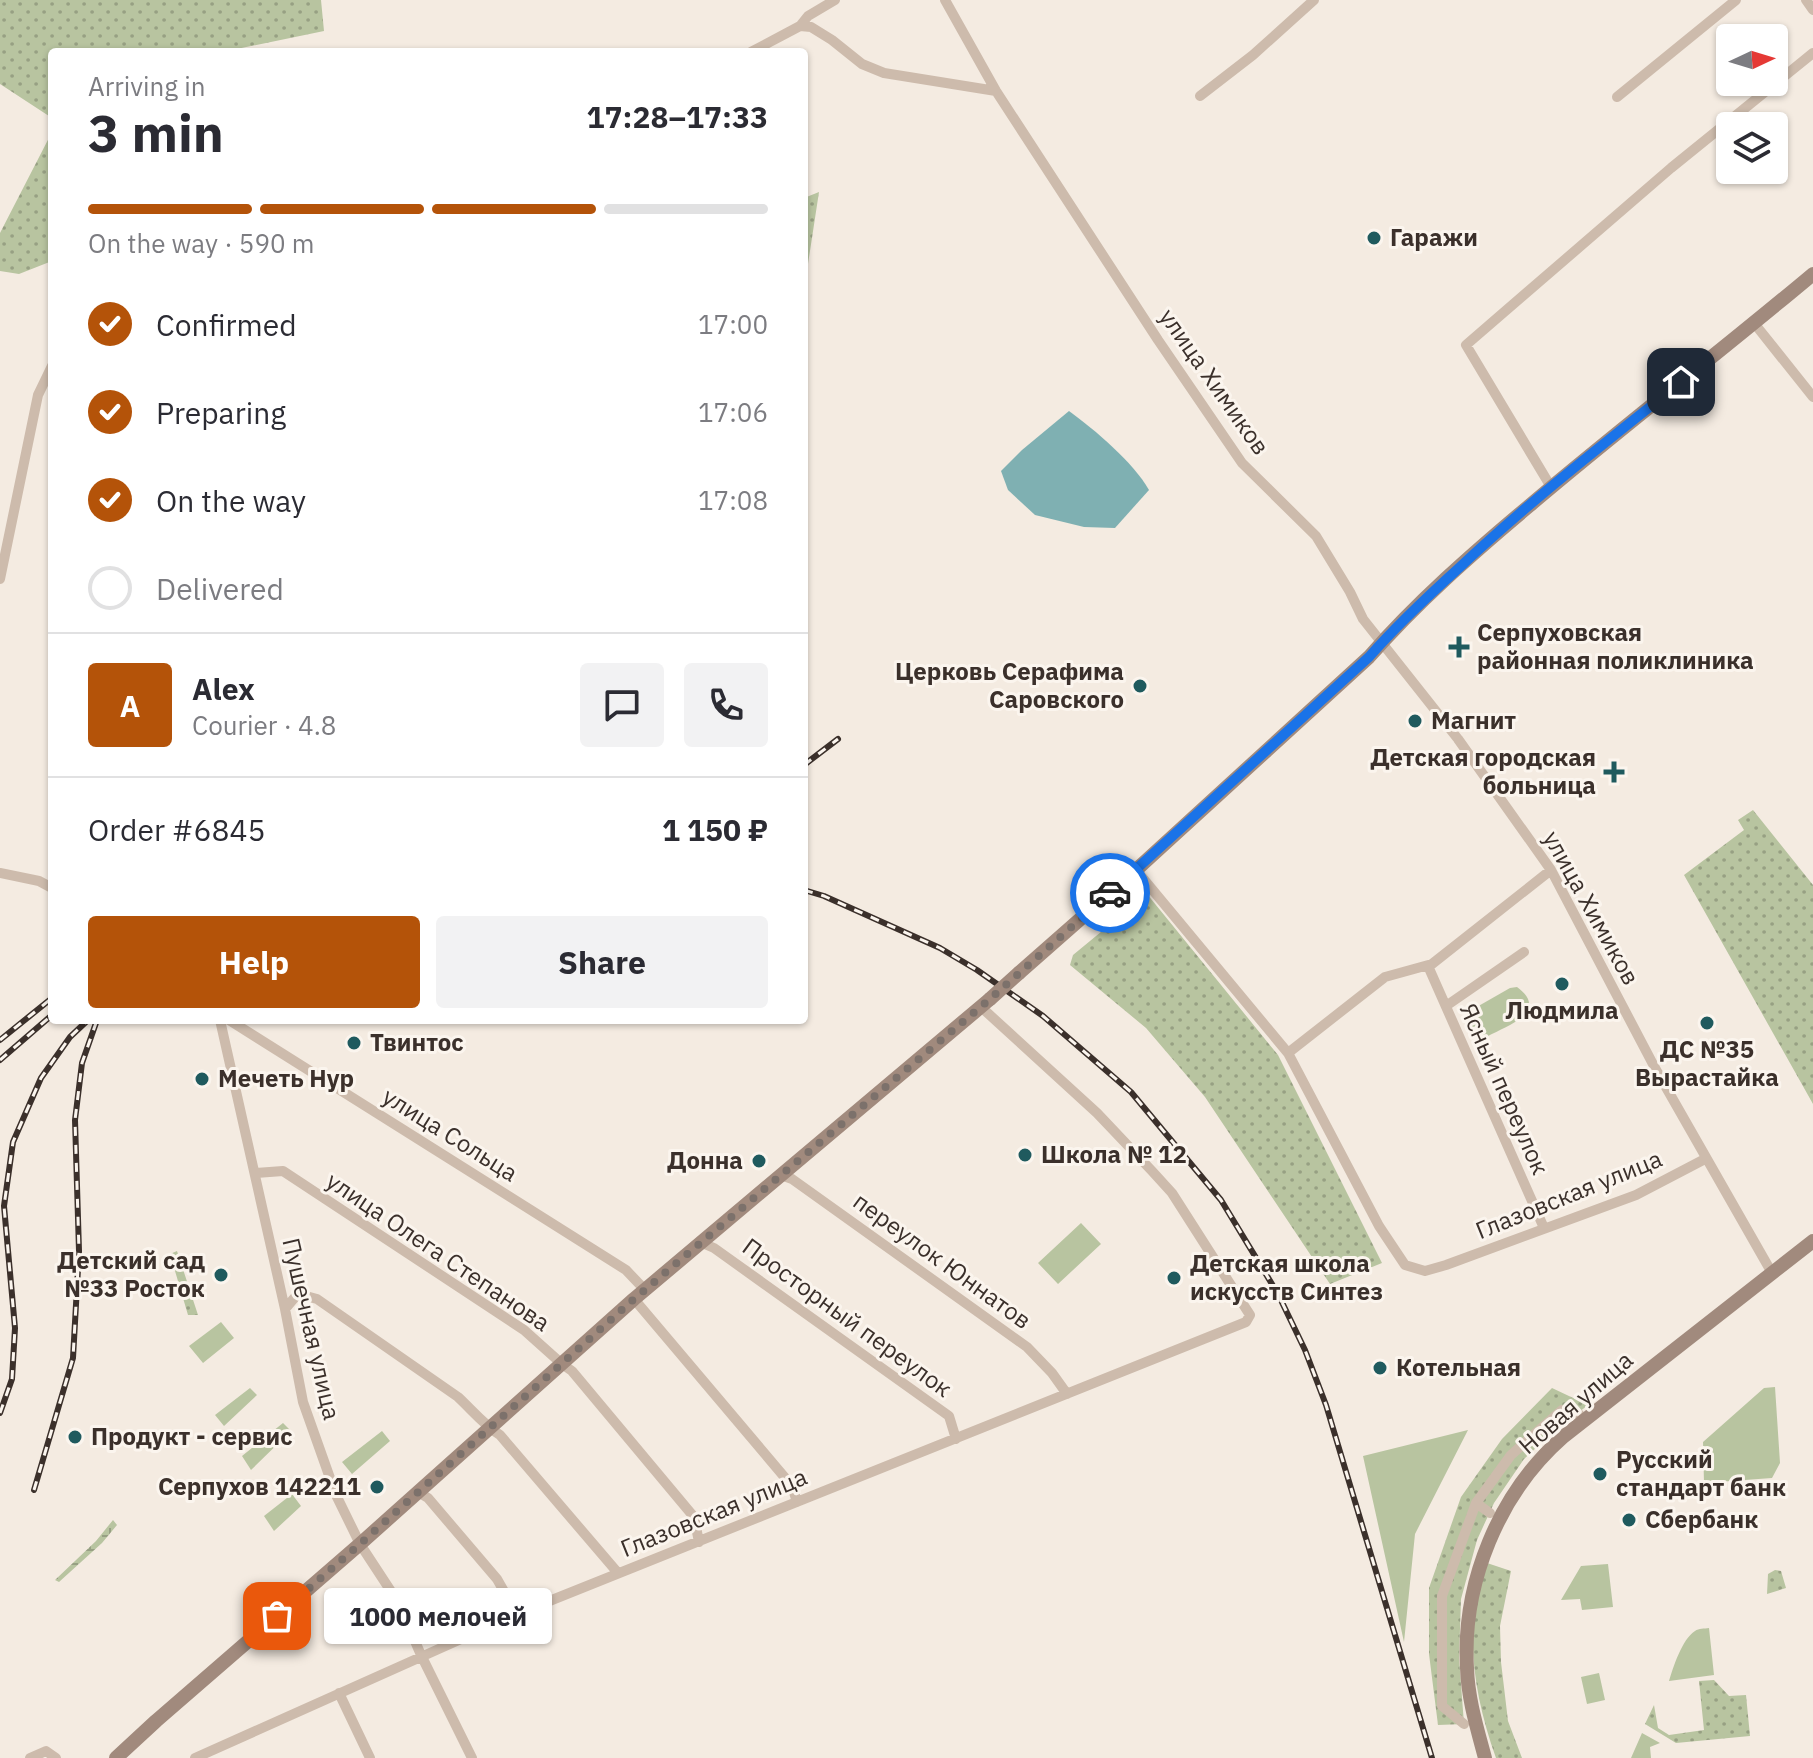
<!DOCTYPE html>
<html lang="en">
<head>
<meta charset="utf-8">
<style>
	body { margin:0; font-family:"IBM Plex Sans",sans-serif; background:#f2f2f3; color:#2b2b33; height:100vh; display:flex; flex-direction:column; font-size:30px; white-space:nowrap }
	* { box-sizing:border-box; margin:0 }
	p { font-size:26px; color:#7c7c81 }
	.icon { flex:none; width:44px; height:44px; fill:none; stroke:currentColor; stroke-width:2; stroke-linecap:round; stroke-linejoin:round }
	.map { position:relative; flex:1; overflow:hidden }
	.sheet { position:absolute; left:48px; top:48px; width:760px; height:976px; display:flex; flex-direction:column; background:#fff; border-radius:8px; box-shadow:0 2px 6px #0004 }
	.sheet>* { flex:none }
	.needle { width:52px; rotate:86deg }
	.buttons { position:absolute; left:1716px; top:24px; display:grid; gap:16px }
	.buttons a { display:grid; place-items:center; width:72px; height:72px; border-radius:8px; background:#fff; box-shadow:0 2px 6px #0004; font-size:40px }
	.pin { position:absolute; display:grid; place-items:center; width:68px; height:68px; color:#fff; margin:-34px; border-radius:16px; box-shadow:0 4px 12px #0006 }
	.courier { position:absolute; display:grid; place-items:center; width:80px; height:80px; margin:-40px; border:6px solid #1a73e8; border-radius:50%; background:#fff; color:#222; box-shadow:0 2px 10px #0007 }
	.bubble { position:absolute; height:56px; border-radius:8px; background:#fff; box-shadow:0 2px 6px #0004; font-size:26px; font-weight:700; line-height:56px; text-align:center }
	.head em { font-style:normal; font-weight:700 }
	.head div { display:flex; flex-direction:column-reverse }
	.head { display:flex; align-items:center; justify-content:space-between; height:136px; padding:0 40px }
	h1 { font-size:52px; font-weight:700; line-height:60px }
	.bar { display:grid; grid-template-columns:repeat(4,1fr); gap:12px 8px; align-content:center; height:96px; padding:0 40px }
	.bar i { height:10px; border-radius:6px; background:#e1e1e2 }
	.bar .current { background:#b45309 }
	.bar p { grid-column:span 4 }
	.line { display:flex; align-items:center; gap:20px; padding:0 40px; border-top:2px solid #e1e1e2 }
	.line div { flex:1 }
	.round { display:grid; place-items:center; flex:none; width:84px; height:84px; border-radius:8px; background:#f2f2f3 }
	ol { padding:0 40px; list-style:none }
	li { display:flex; align-items:center; gap:24px; height:88px }
	li p { margin-inline-start:auto }
	li .icon { padding:8px; border-radius:50%; background:#b45309; color:#fff; stroke-width:4 }
	li:last-child { color:#7c7c81 }
	li i { width:44px; height:44px; border:4px solid #e1e1e2; border-radius:50% }
	.primary-button { display:flex; gap:16px; margin-top:auto; padding:16px 40px }
	.primary-button a { flex:1; height:92px; border-radius:8px; background:#b45309; color:#fff; font-size:32px; font-weight:700; line-height:92px; text-align:center }
	.primary-button a+a { background:#f2f2f3; color:#2b2b33 }
	.map>svg:first-child { display:block }
</style>
</head>
<body>
<div class="map">
<svg width="1813" height="1758" viewBox="0 0 1813 1758">
	<defs>
		<pattern id="grass-dots" width="8" height="8" patternUnits="userSpaceOnUse" patternTransform="scale(2)"><rect width="8" height="8" fill="#b8c4a0"/><path d="M2 2h.1M6 6h.1" fill="none" stroke="#97a083" stroke-width="1.8" stroke-linecap="round"/></pattern>
		<pattern id="wetland-marsh" width="20" height="14" patternUnits="userSpaceOnUse" patternTransform="scale(2)"><rect width="20" height="14" fill="#b8c4a0"/><path d="M1 5h8M5 5V1M11 12h8M15 12V8" fill="none" stroke="#97a083"/></pattern>
	</defs>
	<rect width="100%" height="100%" fill="#f4ebe1"/>
	<path fill="url(#grass-dots)" d="M 0,0 L 321,0 L 324,31 L 222,52 L 52,52 L 52,118 L 0,84 Z
		M 52,132 L 52,261 L 19,274 L 0,271 L 0,233 Z
		M 819,192 L 804,290 L 804,198 Z
		M 1753,810 L 1813,885 L 1813,1104 L 1684,875 L 1744,830 L 1738,820 Z
		M 1147,894 L 1278,1055 L 1382,1263 L 1330,1284 L 1205,1097 L 1146,1028 L 1070,965 L 1073,955 Z
		M 177,1251 L 198,1315 L 188,1315 L 170,1254 Z
		M 1552,1388 L 1588,1405 L 1551,1434 L 1524,1459 L 1494,1503 L 1477,1540 L 1461,1599 L 1459,1658 L 1464,1724 L 1438,1725 L 1429,1654 L 1429,1588 L 1461,1497 L 1502,1439 Z
		M 1487,1563 L 1511,1571 L 1500,1626 L 1501,1662 L 1508,1721 L 1522,1758 L 1496,1758 C 1479,1710 1469,1662 1474,1611 C 1476,1595 1482,1579 1487,1563 Z
		M 1775,1570 L 1781,1571 L 1786,1588 L 1767,1594 L 1768,1574 Z
		M 1714,1680 L 1729,1696 L 1746,1695 L 1750,1736 L 1676,1743 L 1645,1724 L 1654,1705 L 1658,1728 L 1669,1735 L 1704,1730 L 1699,1681 Z"/>
	<path fill="url(#wetland-marsh)" d="M 113,1520 L 117,1525 L 102,1543 L 59,1582 L 55,1580 L 96,1541 Z"/>
	<path fill="#b8c4a0" d="M 1517,987 C 1550,1011 1507,1026 1488,1036 C 1473,1036 1464,1019 1475,1008 L 1510,988 Z
		M 1081,1223 L 1101,1244 L 1058,1284 L 1038,1263 Z
		M 221,1322 L 234,1338 L 203,1363 L 189,1346 Z
		M 1775,1387 L 1780,1463 L 1772,1478 L 1704,1483 L 1703,1442 L 1764,1388 Z
		M 250,1388 L 257,1395 L 224,1426 L 215,1415 Z
		M 283,1423 L 291,1431 L 251,1470 L 242,1456 Z
		M 1468,1430 L 1415,1534 L 1404,1642 L 1363,1456 Z
		M 382,1431 L 390,1441 L 352,1474 L 342,1462 Z
		M 292,1494 L 301,1506 L 274,1531 L 264,1516 Z
		M 1608,1564 L 1613,1607 L 1582,1610 L 1580,1599 L 1561,1600 L 1581,1566 Z
		M 1709,1628 L 1714,1675 L 1669,1681 C 1673,1668 1682,1639 1695,1631 C 1699,1628 1704,1629 1709,1628 Z
		M 1599,1673 L 1605,1700 L 1587,1704 L 1581,1677 Z
		M 1642,1733 L 1660,1743 L 1650,1747 L 1651,1758 L 1631,1758 Z"/>
	<path fill="#7fb0b2" d="M 1069,411 C 1095,430 1133,462 1149,490 L 1115,528 L 1084,527 L 1035,515 L 1008,490 L 1001,471 L 1022,450 Z"/>
	<g fill="none" stroke-linecap="round" stroke-linejoin="round">
		<path stroke="#cdbbac" stroke-width="10" d="M 945,0 L 996,91 L 1158,340 L 1242,463 L 1316,536 L 1350,592 L 1363,619 L 1458,739 L 1551,870 L 1655,1068 L 1772,1273
			M 1806,0 L 1813,10
			M 800,26 L 811,27 L 832,40 L 862,64 L 884,73 L 996,91
			M 751,52 L 800,26 L 808,16 L 835,0
			M 1200,96 L 1253,55 L 1314,0
			M 1617,97 L 1736,0
			M 1754,323 L 1813,397
			M 1551,487 L 1466,345 L 1671,168 L 1813,53
			M 0,579 L 38,395 L 52,366
			M 1136,870 L 1288,1053 L 1379,1226 L 1405,1265 L 1425,1271 L 1446,1265 L 1636,1195 L 1705,1159
			M 0,873 L 39,881 L 52,888
			M 1428,966 L 1544,1228
			M 1446,1006 L 1524,952
			M 220,1020 L 285,1309 L 303,1402 L 336,1495 L 360,1544 L 398,1602 L 421,1655 L 472,1758
			M 229,1020 L 626,1270 L 645,1290
			M 1288,1053 L 1385,977 L 1432,964 L 1551,870
			M 256,1173 L 283,1171 L 524,1330 L 562,1364 L 572,1371 L 694,1517 L 699,1542
			M 781,1175 L 792,1179 L 1027,1347 L 1052,1373 L 1067,1394
			M 700,1242 L 714,1248 L 949,1416 L 956,1439
			M 634,1299 L 792,1486 L 797,1502
			M 285,1309 L 296,1296 L 306,1296 L 317,1299 L 458,1397 C 472,1410 484,1425 500,1435 L 618,1573
			M 418,1492 L 428,1498 L 497,1579 L 517,1614
			M 1476,1503 L 1511,1455 L 1562,1410 L 1579,1414
			M 339,1693 L 370,1758
			M 1464,1724 L 1442,1706 L 1442,1596 L 1476,1503 L 1490,1513
			M 30,1758 L 46,1751 L 56,1758
			M 195,1758 L 517,1614 L 1246,1322 L 1250,1315 L 1172,1193 L 1152,1171 L 1097,1113 L 981,1007"/>
		<path stroke="#a18a7d" stroke-width="14" d="M 1019,973 L 1136,870 L 1369,657 C 1417,602 1473,553 1529,506 C 1622,427 1719,353 1813,274
			M 116,1758 L 156,1721 L 360,1544 L 634,1299 L 990,999
			M 1485,1758 C 1477,1728 1468,1699 1467,1668 C 1462,1583 1499,1493 1563,1437 L 1813,1241"/>
		<g stroke="#3b302b" stroke-width="6">
			<path id="rail" d="M 804,765 L 838,739
				M 804,890 L 824,896 L 940,948 L 977,970 L 1043,1016 L 1131,1092 L 1221,1200 L 1278,1294 L 1305,1350 L 1326,1405 L 1432,1758
				M 0,1040 L 52,998
				M 0,1060 L 52,1015
				M 0,1413 L 12,1379 L 15,1328 L 4,1206 L 13,1142 L 41,1078 L 70,1037 L 88,1020
				M 34,1490 L 73,1358 L 79,1251 L 75,1120 L 82,1063 L 97,1020"/>
		</g>
		<use href="#rail" stroke="#fbf5ee" stroke-width="3" stroke-dasharray="9" stroke-linecap="butt"/>
		<path stroke="#a18a7d" stroke-width="14" d="M 990,999 L 1019,973"/>
	</g>
	<g fill="none" stroke-linecap="round" stroke-linejoin="round">
		<path stroke="#7c716b" stroke-width="8" stroke-dasharray="0 14.4" d="M 277,1616 L 360,1544 L 634,1299 L 990,999 L 1110,893"/>
		<path stroke="#1a73e8" stroke-width="10" d="M 1110,893 L 1369,657 C 1397,625 1428,596 1460,567 C 1530,501 1606,442 1681,382"/>
	</g>
	<g fill="#1f5a5e" stroke="#fbf5ee" stroke-width="3">
		<circle cx="1374" cy="238" r="8"/>
		<path d="M1455 635h8v8h8v8h-8v8h-8v-8h-8v-8h8z"/>
		<circle cx="1140" cy="686" r="8"/>
		<circle cx="1415" cy="721" r="8"/>
		<path d="M1610 760h8v8h8v8h-8v8h-8v-8h-8v-8h8z"/>
		<circle cx="1562" cy="984" r="8"/>
		<circle cx="1707" cy="1023" r="8"/>
		<circle cx="354" cy="1043" r="8"/>
		<circle cx="202" cy="1079" r="8"/>
		<circle cx="1025" cy="1155" r="8"/>
		<circle cx="759" cy="1161" r="8"/>
		<circle cx="221" cy="1275" r="8"/>
		<circle cx="1174" cy="1278" r="8"/>
		<circle cx="1380" cy="1368" r="8"/>
		<circle cx="75" cy="1437" r="8"/>
		<circle cx="1600" cy="1474" r="8"/>
		<circle cx="377" cy="1487" r="8"/>
		<circle cx="1629" cy="1520" r="8"/>
	</g>
	<g text-anchor="middle" stroke-width="6" stroke-linejoin="round" paint-order="stroke">
		<g font-size="24" font-weight="bold" fill="#3b302b" stroke="#fbf5ee" text-anchor="start">
			<text x="1390" y="246">Гаражи</text>
			<text x="1477" y="641">Серпуховская<tspan x="1477" dy="28">районная поликлиника</tspan></text>
			<text x="1124" y="680" text-anchor="end">Церковь Серафима<tspan x="1124" dy="28">Саровского</tspan></text>
			<text x="1431" y="729">Магнит</text>
			<text x="1596" y="766" text-anchor="end">Детская городская<tspan x="1596" dy="28">больница</tspan></text>
			<text x="1562" y="1019" text-anchor="middle">Людмила</text>
			<text x="370" y="1051">Твинтос</text>
			<text x="1707" y="1058" text-anchor="middle">ДС №35<tspan x="1707" dy="28">Вырастайка</tspan></text>
			<text x="218" y="1087">Мечеть Нур</text>
			<text x="1041" y="1163">Школа № 12</text>
			<text x="743" y="1169" text-anchor="end">Донна</text>
			<text x="205" y="1269" text-anchor="end">Детский сад<tspan x="205" dy="28">№33 Росток</tspan></text>
			<text x="1190" y="1272">Детская школа<tspan x="1190" dy="28">искусств Синтез</tspan></text>
			<text x="1396" y="1376">Котельная</text>
			<text x="91" y="1445">Продукт - сервис</text>
			<text x="1616" y="1468">Русский<tspan x="1616" dy="28">стандарт банк</tspan></text>
			<text x="361" y="1495" text-anchor="end">Серпухов 142211</text>
			<text x="1645" y="1528">Сбербанк</text>
		</g>
		<g font-size="24" fill="#3b302b" stroke="#fbf5ee">
			<text transform="translate(1214 382) rotate(55)" y="8">улица Химиков</text>
			<text transform="translate(1591 908) rotate(61)" y="8">улица Химиков</text>
			<text transform="translate(1504 1089) rotate(66)" y="8">Ясный переулок</text>
			<text transform="translate(450 1135) rotate(32)" y="8">улица Сольца</text>
			<text transform="translate(1569 1195) rotate(-22)" y="8">Глазовская улица</text>
			<text transform="translate(438 1252) rotate(34)" y="8">улица Олега Степанова</text>
			<text transform="translate(942 1261) rotate(36)" y="8">переулок Юннатов</text>
			<text transform="translate(847 1318) rotate(36)" y="8">Просторный переулок</text>
			<text transform="translate(311 1329) rotate(77)" y="8">Пушечная улица</text>
			<text transform="translate(1576 1403) rotate(-41)" y="8">Новая улица</text>
			<text transform="translate(714 1513) rotate(-22)" y="8">Глазовская улица</text>
		</g>
	</g>
</svg>
<div class="buttons">
<a><svg class="needle" viewBox="-14 -14 28 28"><path d="M0-13l5 13h-10z" fill="#e53935"/><path d="M0 13l5-13h-10z" fill="#7c7c81"/></svg></a>
<a><svg class="icon" aria-label="layers" viewBox="0 0 24 24"><path d="M12 4l9 5-9 5-9-5zM3 14l9 5 9-5"/></svg></a>
</div>
<div class="pin" style="left:277px;top:1616px;background:#ea580c"><svg class="icon" aria-label="bag" viewBox="0 0 24 24"><path d="M5 8h14l-1 12H6zM9 8a3 3 0 0 1 6 0"/></svg></div>
<div class="pin" style="left:1681px;top:382px;background:#1f2937"><svg class="icon" aria-label="home" viewBox="0 0 24 24"><path d="M3 11l9-7 9 7M6 9v11h12V9"/></svg></div>
<div class="courier" style="left:1110px;top:893px"><svg class="icon" aria-label="car" viewBox="0 0 24 24"><path d="M5 17H2v-5l4-1 3-4h7l3 4 3 1v5h-3M9 17h6M6 11h13"/><circle cx="7" cy="17" r="2"/><circle cx="17" cy="17" r="2"/></svg></div>
<div class="bubble" style="left:324px;top:1588px;width:228px">1000 мелочей</div>
<section class="sheet">
<div class="head"><div><h1>3 min</h1><p>Arriving in</p></div><em>17:28–17:33</em></div>
<div class="bar"><i class="current"></i><i class="current"></i><i class="current"></i><i></i><p>On the way · 590 m</p></div>
<ol>
<li><svg class="icon" aria-label="check" viewBox="0 0 24 24"><path d="M5 12l5 5 9-10"/></svg>Confirmed<p>17:00</p></li>
<li><svg class="icon" aria-label="check" viewBox="0 0 24 24"><path d="M5 12l5 5 9-10"/></svg>Preparing<p>17:06</p></li>
<li><svg class="icon" aria-label="check" viewBox="0 0 24 24"><path d="M5 12l5 5 9-10"/></svg>On the way<p>17:08</p></li>
<li><i></i>Delivered</li>
</ol>
<div class="line" style="height:144px"><b class="round" style="background:#b45309;color:#fff">A</b><div><b>Alex</b><p>Courier · 4.8</p></div><a class="round"><svg class="icon" aria-label="chat" viewBox="0 0 24 24"><path d="M4 5h16v11H9l-5 4z"/></svg></a><a class="round"><svg class="icon" aria-label="phone" viewBox="0 0 24 24"><path d="M5 4h4l2 5-3 2q2 4 5 5l2-3 5 2v4C11 20 4 13 5 4z"/></svg></a></div>
<div class="line" style="height:104px"><div>Order #6845</div><b>1 150 ₽</b></div>
<div class="primary-button"><a>Help</a><a>Share</a></div>
</section>
</div>
</body>
</html>
